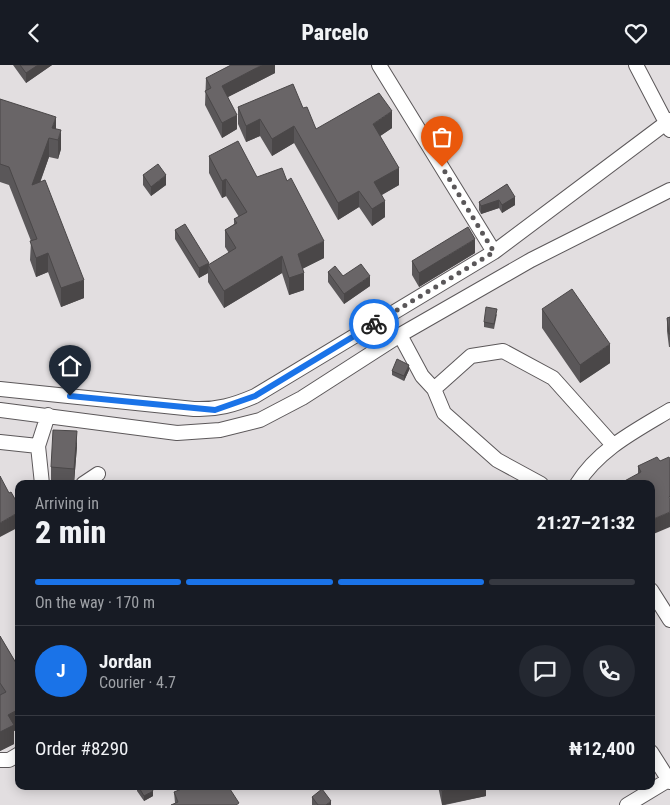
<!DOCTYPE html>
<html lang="en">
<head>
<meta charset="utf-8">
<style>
	body { margin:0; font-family:"Roboto Condensed",sans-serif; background:#242831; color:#f1f3f6; height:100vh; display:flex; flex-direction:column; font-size:19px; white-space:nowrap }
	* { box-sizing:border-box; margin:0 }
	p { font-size:16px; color:#9ea1a6 }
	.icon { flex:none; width:28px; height:28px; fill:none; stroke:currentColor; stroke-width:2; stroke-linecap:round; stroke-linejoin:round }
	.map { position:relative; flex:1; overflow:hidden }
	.drawer { position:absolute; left:15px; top:415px; width:640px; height:310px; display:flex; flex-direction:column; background:#171b24; border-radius:10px; box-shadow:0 2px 12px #0003 }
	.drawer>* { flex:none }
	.pin { position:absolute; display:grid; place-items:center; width:42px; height:42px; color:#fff; margin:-51px -21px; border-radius:50% 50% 50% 0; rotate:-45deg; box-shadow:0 0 5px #0007 }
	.pin .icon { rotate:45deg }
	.courier { position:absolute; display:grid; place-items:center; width:50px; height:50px; margin:-25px; border:4px solid #1a73e8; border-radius:50%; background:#fff; color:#222; box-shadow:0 1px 6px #0007 }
	.overview em { font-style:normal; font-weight:800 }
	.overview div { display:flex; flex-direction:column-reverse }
	.overview { display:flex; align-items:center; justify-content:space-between; height:85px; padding:0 20px }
	h1 { font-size:32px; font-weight:800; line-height:38px }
	.bar { display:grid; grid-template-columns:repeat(4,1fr); gap:8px 5px; align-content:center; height:60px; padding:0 20px }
	.bar i { height:6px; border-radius:4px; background:#363941 }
	.bar .selected { background:#1a73e8 }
	.bar p { grid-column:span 4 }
	.line { display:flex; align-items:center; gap:12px; padding:0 20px; border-top:1px solid #363941 }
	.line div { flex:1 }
	.round { display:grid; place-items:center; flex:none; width:52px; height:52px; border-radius:26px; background:#242831 }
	header { display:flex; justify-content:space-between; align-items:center; height:65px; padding:0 20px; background:#171b24; font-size:22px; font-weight:800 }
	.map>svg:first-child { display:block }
</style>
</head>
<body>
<header><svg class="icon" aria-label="back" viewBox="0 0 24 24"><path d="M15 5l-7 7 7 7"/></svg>Parcelo<svg class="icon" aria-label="heart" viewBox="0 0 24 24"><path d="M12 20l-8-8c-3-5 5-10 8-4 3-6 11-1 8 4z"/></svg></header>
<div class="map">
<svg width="670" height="740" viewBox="0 0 670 740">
	<rect width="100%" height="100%" fill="#e2dee0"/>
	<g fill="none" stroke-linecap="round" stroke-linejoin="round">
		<g stroke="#5c585a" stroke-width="16">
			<path id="minor" d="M 379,0 L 494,187
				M 636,0 L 670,65
				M 400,270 L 422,311 L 434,324 L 444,348 L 497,395 L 541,419
				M 0,324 L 194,344 C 217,345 234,340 255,331 L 494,187 L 670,55
				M 434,324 L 471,291 L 503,286 L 553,313 L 613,380
				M 0,345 L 177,368 L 220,365 L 260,355 L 302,333 L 400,270 L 531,195 L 670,125
				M 0,377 L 38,381
				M 42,419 L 38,381 L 48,350
				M 83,419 L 98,409
				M 577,419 C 599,384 635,366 670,345
				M 651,525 L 670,555
				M 651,687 L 670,717
				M 0,695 L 9,695 L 19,689
				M 627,740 L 670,714"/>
		</g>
		<use href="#minor" stroke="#fff" stroke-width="14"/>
	</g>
	<path fill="#5a5759" d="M 13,0 L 52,0 L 26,18 Z
		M 275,0 L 275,8 L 228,32 L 237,64 L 222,73 L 205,40 L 206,13 Z
		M 0,34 L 56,64 L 61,84 L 58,94 L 49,92 L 40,118 L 84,233 L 61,242 L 48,207 L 36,212 L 30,195 L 31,176 L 9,120 L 0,117 Z
		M 238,42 L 303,43 L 316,64 L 392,63 L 380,71 L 399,120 L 382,130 L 385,152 L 372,161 L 359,142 L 338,155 L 294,78 L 272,91 L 260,71 L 246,77 L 238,59 Z
		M 209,91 L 257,112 L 287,116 L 324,193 L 302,204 L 304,225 L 289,230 L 282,208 L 224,243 L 208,217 L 208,208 L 199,213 L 175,174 L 175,165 L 209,200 L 229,188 L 225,182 L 225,165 L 234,159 L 234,154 L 239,152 L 226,131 L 222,133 L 209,108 Z
		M 143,110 L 166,120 L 151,131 L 143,120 Z
		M 507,119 L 515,140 L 502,148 L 499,143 L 481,149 L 479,145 L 479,137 Z
		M 475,188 L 419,222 L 412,210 L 412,196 Z
		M 328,207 L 343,211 L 370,221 L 344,239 L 328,217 Z
		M 542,244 L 610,298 L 580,318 L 542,263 Z
		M 497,249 L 494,264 L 484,262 L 484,257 Z
		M 670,252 L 670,282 L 669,282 L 667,266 L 667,253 Z
		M 409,305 L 404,316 L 392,310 L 392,306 Z
		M 77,381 L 74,418 L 51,417 L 51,402 Z
		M 660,396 L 638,409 L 638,401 Z
		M 0,571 L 19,603 L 19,663 L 14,666 L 14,679 L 0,686 Z
		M 137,721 L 153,731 L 144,736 L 137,726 Z
		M 438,721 L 488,721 L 486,722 L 486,731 L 445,740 L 442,740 Z
		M 174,727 L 239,740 L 175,738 Z
		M 312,732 L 331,740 L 312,740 Z"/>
	<path fill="#4a4748" d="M 38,0 L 52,0 L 26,18 L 26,8 Z
		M 262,0 L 275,0 L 275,8 L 222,35 L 222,21 Z
		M 392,46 L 392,63 L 373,76 L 373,59 Z
		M 237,50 L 237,64 L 222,73 L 222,58 Z
		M 56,52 L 56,71 L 52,63 Z
		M 260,54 L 260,71 L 246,77 L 246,61 Z
		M 294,61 L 294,78 L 272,91 L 272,74 Z
		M 61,65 L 61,84 L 58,94 L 58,75 Z
		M 49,73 L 49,92 L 32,139 L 32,120 Z
		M 399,103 L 399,120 L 374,134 L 374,117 Z
		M 166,110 L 166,120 L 151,131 L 151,122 Z
		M 226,114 L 226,131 L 222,133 L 222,116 Z
		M 359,126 L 359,142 L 338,155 L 338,138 Z
		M 515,132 L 515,140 L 502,148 L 502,140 Z
		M 499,135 L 499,143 L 481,149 L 481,141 Z
		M 385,136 L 385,152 L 372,161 L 372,144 Z
		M 475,174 L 475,188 L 419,222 L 419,208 Z
		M 324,176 L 324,193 L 298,206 L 298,189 Z
		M 48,188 L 48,207 L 36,212 L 36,193 Z
		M 282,191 L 282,208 L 224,243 L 224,226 Z
		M 209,198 L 208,208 L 199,213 L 199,203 Z
		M 304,208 L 304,225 L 289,230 L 289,213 Z
		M 370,211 L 370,221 L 344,239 L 344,229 Z
		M 84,215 L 84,233 L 61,242 L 61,223 Z
		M 610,279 L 610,298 L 580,318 L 580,300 Z
		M 409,300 L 409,305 L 404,316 L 404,311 Z
		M 77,366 L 77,381 L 74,418 L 74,404 Z
		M 19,447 L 19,462 L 0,472 L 0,458 Z
		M 670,447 L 670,462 L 651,470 L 651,455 Z
		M 19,644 L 19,663 L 14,666 L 14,679 L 0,686 L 0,667 L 8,650 Z
		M 466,721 L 488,721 L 486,722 L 486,731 L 442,740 L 442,726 Z
		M 153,726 L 153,731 L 144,736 L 144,731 Z
		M 331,736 L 331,740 L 326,740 Z"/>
	<path fill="#696567" stroke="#4a4748" d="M 20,0 L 38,0 L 26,8 Z
		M 231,0 L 262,0 L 222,21 L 237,50 L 222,58 L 205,26 L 211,23 L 206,13 Z
		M 293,19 L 303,43 L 307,42 L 316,64 L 379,28 L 392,46 L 373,59 L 399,103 L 374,117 L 385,136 L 372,144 L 359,126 L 338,138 L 294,61 L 272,74 L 260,54 L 246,61 L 238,42 Z
		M 0,34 L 56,52 L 52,63 L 61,65 L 58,75 L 49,73 L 32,120 L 45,115 L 84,215 L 61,223 L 48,188 L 36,193 L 30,176 L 37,174 L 9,102 L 0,99 Z
		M 238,76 L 257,112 L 282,103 L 287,116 L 291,113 L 324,176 L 298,189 L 304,208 L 289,213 L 282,191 L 224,226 L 208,200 L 236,183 L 225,165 L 237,158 L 234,154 L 247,147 L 226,114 L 222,116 L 209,91 Z
		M 158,99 L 166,110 L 151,122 L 143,110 Z
		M 507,119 L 515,132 L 502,140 L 499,135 L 481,141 L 479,137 Z
		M 185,159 L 209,198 L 199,203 L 175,165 Z
		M 468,162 L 475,174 L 419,208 L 412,196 Z
		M 361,199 L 370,211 L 344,229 L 328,207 L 335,201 L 343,211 Z
		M 572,224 L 610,279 L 580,300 L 542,244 Z
		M 486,242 L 497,244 L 494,259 L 484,257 Z
		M 670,252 L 670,269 L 669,269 L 667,253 Z
		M 397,294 L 409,300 L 404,311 L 392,306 Z
		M 53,365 L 77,366 L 74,404 L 51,402 Z
		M 657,392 L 660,396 L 669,392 L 670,394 L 670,431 L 669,432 L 670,434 L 670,447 L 651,455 L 651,419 L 619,419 L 641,407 L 638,401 Z
		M 0,411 L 9,428 L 11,427 L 19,441 L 19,447 L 0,458 Z
		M 0,571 L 19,603 L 19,644 L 8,650 L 14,660 L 0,667 L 0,630 L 6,627 L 0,618 Z
		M 138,721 L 150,721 L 153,726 L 144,731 Z
		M 189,721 L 228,721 L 239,738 L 236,740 L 171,740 L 178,737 L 174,727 Z
		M 441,721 L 466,721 L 442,726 Z
		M 322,724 L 331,736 L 326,740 L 318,740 L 312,732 Z"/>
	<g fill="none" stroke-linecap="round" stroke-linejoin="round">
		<path stroke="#5a5759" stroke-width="5" stroke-dasharray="0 9" d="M 374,259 L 494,187 L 442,102"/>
		<path stroke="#1a73e8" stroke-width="6" d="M 70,331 L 215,345 L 255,331 L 374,259"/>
	</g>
</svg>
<div class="pin" style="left:442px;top:102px;background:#ea580c"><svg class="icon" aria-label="bag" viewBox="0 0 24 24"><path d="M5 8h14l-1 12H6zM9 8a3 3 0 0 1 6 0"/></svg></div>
<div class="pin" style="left:70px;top:331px;background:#1f2937"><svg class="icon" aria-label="home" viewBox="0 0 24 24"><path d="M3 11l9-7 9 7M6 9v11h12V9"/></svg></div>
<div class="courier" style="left:374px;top:259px"><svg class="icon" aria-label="bike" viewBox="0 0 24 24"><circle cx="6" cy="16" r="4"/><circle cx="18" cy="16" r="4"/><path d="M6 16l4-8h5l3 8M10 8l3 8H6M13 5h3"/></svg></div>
<section class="drawer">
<div class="overview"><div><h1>2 min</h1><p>Arriving in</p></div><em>21:27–21:32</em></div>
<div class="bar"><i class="selected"></i><i class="selected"></i><i class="selected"></i><i></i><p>On the way · 170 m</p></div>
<div class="line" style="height:90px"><b class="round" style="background:#1a73e8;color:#fff">J</b><div><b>Jordan</b><p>Courier · 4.7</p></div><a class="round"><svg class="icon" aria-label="chat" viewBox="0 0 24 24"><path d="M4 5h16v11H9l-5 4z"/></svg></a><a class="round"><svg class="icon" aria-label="phone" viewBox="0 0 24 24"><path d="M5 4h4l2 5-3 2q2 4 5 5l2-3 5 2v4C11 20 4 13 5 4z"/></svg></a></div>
<div class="line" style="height:65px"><div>Order #8290</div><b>₦12,400</b></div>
</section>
</div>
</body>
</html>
